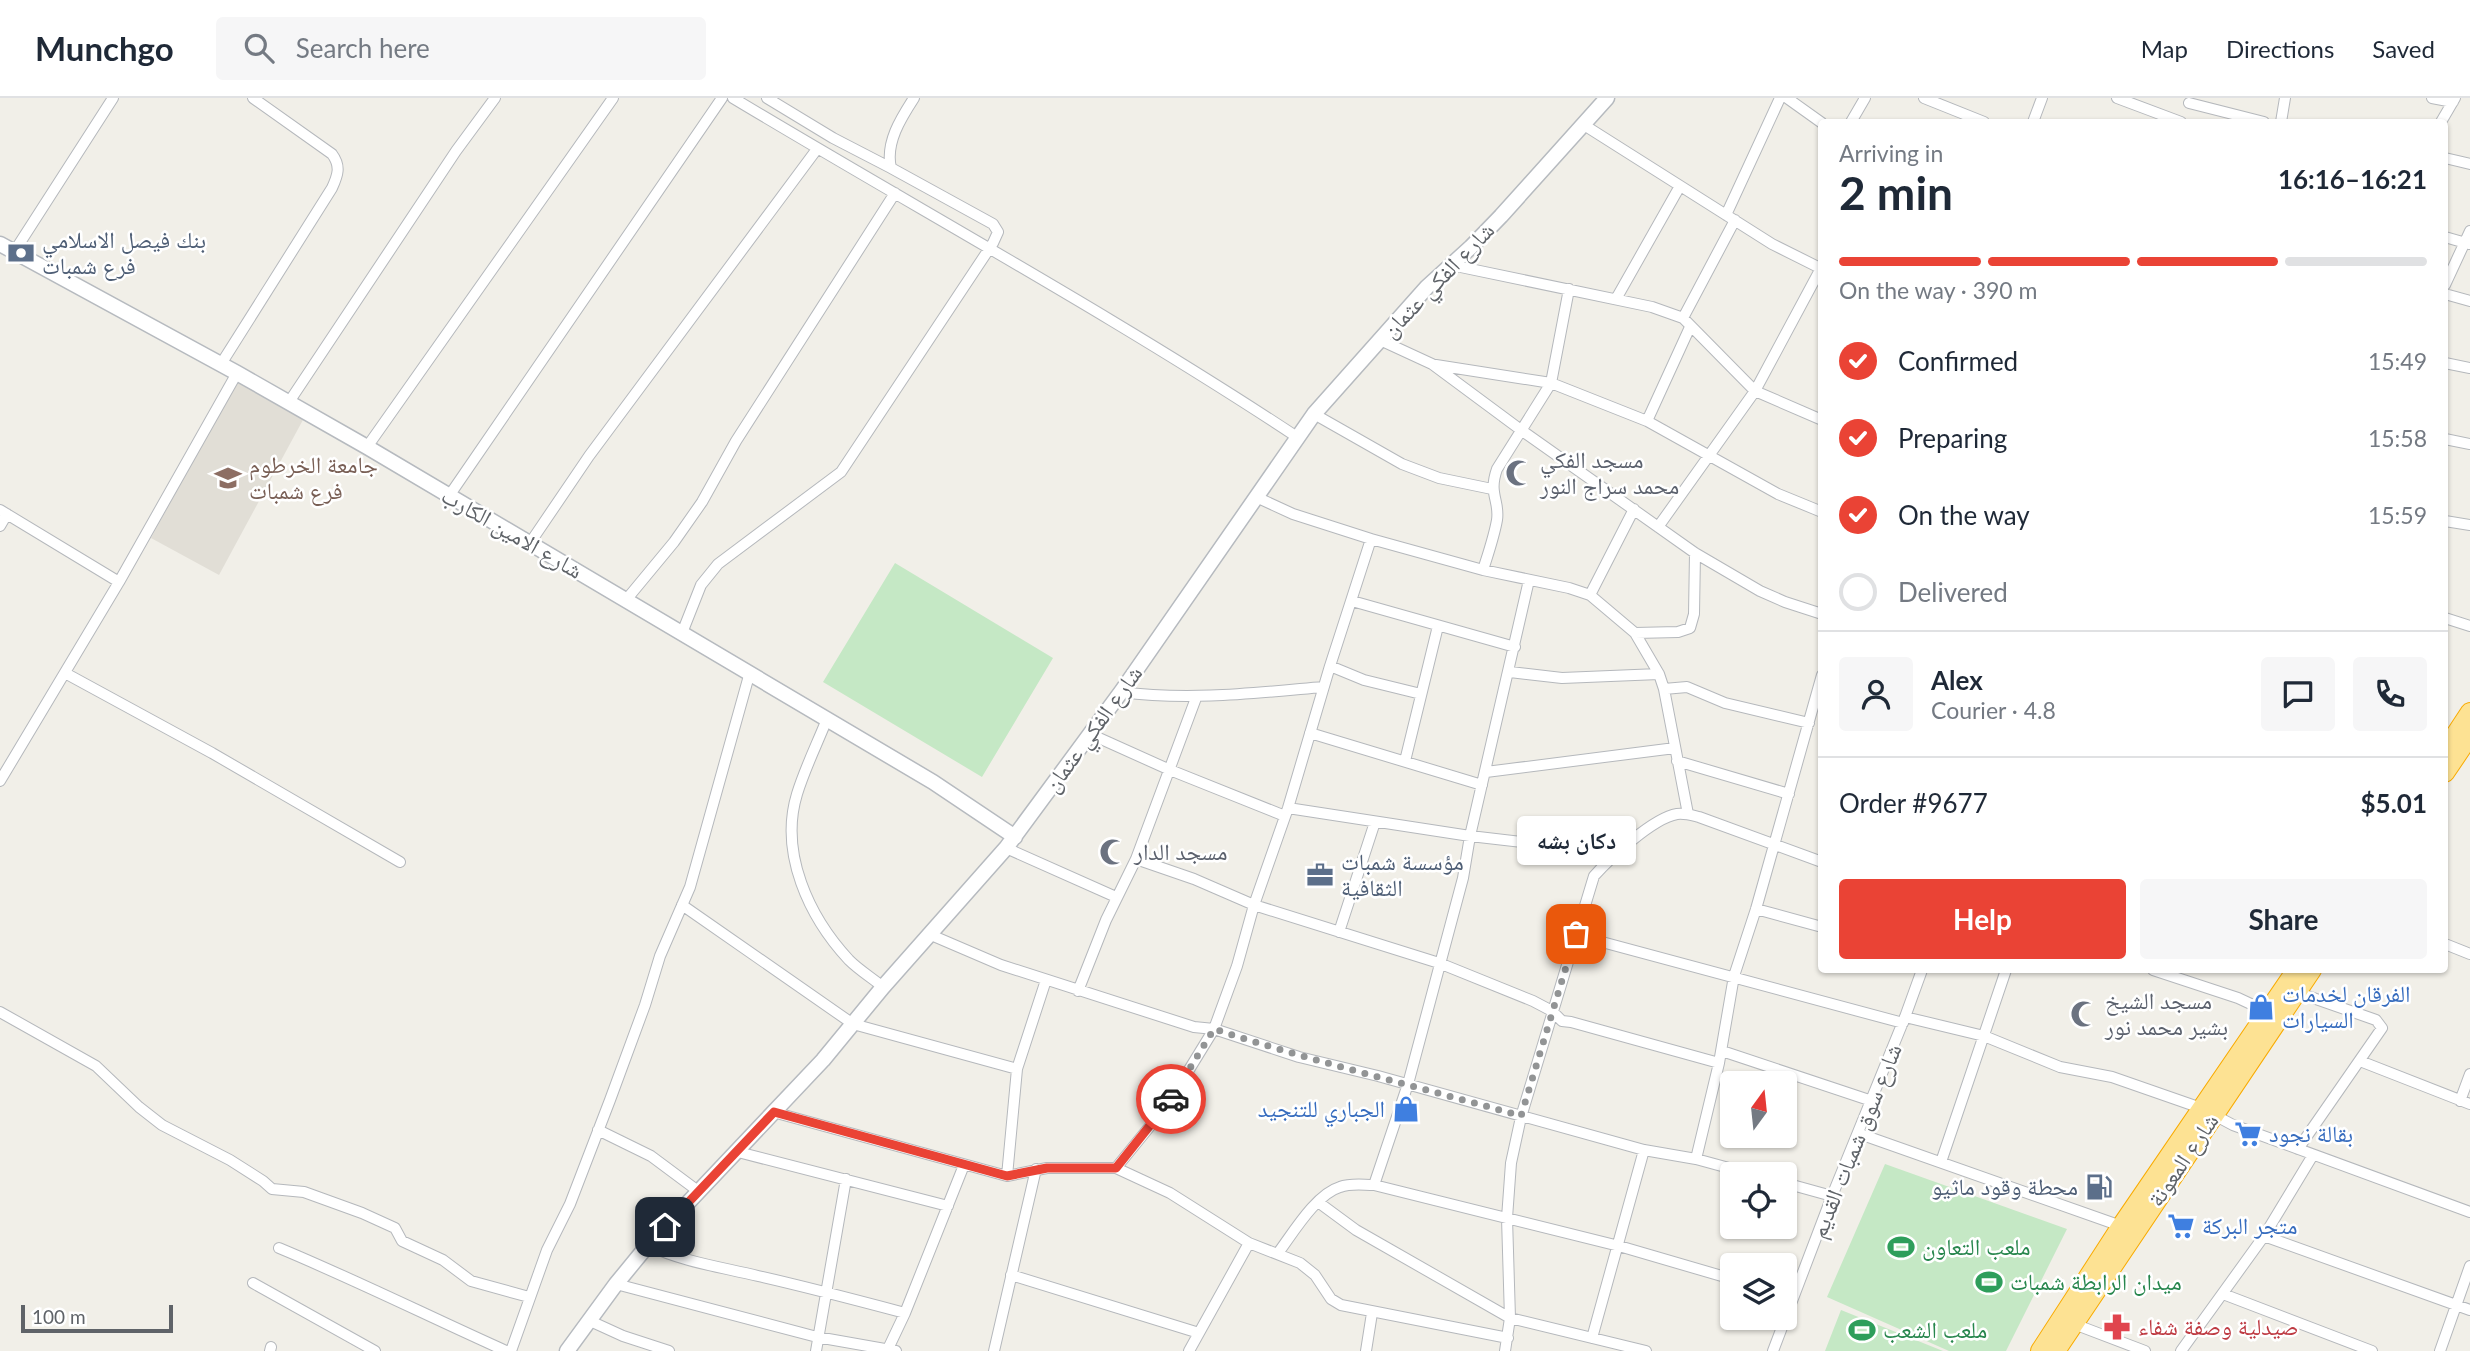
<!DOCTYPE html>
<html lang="en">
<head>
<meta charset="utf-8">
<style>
	body { margin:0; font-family:Lato,"Noto Naskh Arabic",sans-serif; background:#f6f6f7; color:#1f2937; height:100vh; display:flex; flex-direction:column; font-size:26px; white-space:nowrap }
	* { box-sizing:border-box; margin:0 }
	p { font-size:23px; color:#747a83 }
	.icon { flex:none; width:38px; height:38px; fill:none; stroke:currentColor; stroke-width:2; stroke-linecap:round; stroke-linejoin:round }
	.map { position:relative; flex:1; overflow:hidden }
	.panel { position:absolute; left:1818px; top:21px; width:630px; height:854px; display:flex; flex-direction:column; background:#fff; border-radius:7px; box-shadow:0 2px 5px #0004 }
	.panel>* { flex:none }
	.needle { width:46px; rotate:15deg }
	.fabs { position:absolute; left:1720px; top:973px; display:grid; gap:14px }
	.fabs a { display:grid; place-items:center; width:77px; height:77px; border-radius:7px; background:#fff; box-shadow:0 2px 5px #0004; font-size:35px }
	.scale { position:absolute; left:21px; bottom:18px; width:152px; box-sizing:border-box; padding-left:7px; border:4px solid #5f6368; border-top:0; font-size:19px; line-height:24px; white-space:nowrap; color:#5f6368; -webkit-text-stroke:5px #fff; paint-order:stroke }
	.pin { position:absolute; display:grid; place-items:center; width:60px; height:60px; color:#fff; margin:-30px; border-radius:14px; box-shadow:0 4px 10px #0006 }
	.courier { position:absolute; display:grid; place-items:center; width:70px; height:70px; margin:-35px; border:5px solid #ea4335; border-radius:50%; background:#fff; color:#222; box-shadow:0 2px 9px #0007 }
	.bubble { position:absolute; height:49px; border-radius:7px; background:#fff; box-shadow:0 2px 5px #0004; font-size:23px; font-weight:700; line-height:49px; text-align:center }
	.headline em { font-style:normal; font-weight:700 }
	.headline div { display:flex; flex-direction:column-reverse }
	.headline { display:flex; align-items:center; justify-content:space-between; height:119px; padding:0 21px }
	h1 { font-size:46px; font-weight:700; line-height:52px }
	.bar { display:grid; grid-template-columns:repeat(4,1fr); gap:10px 7px; align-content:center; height:84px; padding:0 21px }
	.bar i { height:9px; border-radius:5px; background:#e0e1e3 }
	.bar .current { background:#ea4335 }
	.bar p { grid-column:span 4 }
	.line { display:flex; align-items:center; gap:18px; padding:0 21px; border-top:2px solid #e0e1e3 }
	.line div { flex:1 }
	.round { display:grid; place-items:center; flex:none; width:74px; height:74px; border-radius:7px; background:#f6f6f7 }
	ol { padding:0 21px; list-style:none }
	li { display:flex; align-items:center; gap:21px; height:77px }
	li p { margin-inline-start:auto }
	li .icon { padding:7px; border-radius:50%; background:#ea4335; color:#fff; stroke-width:4 }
	li:last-child { color:#747a83 }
	li i { width:38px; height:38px; border:4px solid #e0e1e3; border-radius:50% }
	.action { display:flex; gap:14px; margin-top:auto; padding:14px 21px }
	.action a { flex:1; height:80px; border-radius:7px; background:#ea4335; color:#fff; font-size:28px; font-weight:700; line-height:80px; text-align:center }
	.action a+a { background:#f6f6f7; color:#1f2937 }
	header { display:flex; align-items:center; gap:42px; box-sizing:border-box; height:98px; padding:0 35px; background:#fff; border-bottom:2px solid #e0e1e3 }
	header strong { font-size:33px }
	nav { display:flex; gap:38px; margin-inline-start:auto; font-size:24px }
	.search { width:490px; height:63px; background:#f6f6f7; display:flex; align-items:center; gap:18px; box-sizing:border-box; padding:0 24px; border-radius:7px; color:#747a83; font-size:26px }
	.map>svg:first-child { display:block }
</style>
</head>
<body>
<header>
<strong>Munchgo</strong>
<div class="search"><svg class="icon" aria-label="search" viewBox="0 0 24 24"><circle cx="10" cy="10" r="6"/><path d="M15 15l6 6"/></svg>Search here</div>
<nav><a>Map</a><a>Directions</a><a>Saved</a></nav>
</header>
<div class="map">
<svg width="2470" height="1253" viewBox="0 0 2470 1253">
	<rect width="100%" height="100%" fill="#f1efe8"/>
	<path fill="#e1ded6" d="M 236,283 L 304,320 L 219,477 L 151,440 Z"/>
	<path fill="#c5e8c5" d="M 895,465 L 1053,560 L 982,679 L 823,584 Z
		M 1885,1066 L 2067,1131 L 2006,1253 L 1949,1253 L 1827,1199 Z
		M 1841,1212 L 1943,1253 L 1825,1253 Z"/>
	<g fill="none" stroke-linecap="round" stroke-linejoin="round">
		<g stroke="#b5b8bc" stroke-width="12">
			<path id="street" d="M 733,0 C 921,113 1114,218 1297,339
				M 767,0 L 833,40 L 891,70
				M 1787,0 L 1822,25
				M 1924,0 L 1984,24
				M 2117,0 L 2181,24
				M 2432,0 L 2453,4
				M 2189,5 L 2264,24
				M 1851,24 L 1865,0
				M 2033,24 L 2042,0
				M 2281,24 L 2285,0
				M 2441,24 L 2455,0
				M 1584,27 L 1772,146 L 1822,171
				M 2445,60 L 2470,66
				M 1726,117 L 1780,0
				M 2445,139 L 2469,146
				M 14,154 L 113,0
				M 1451,167 L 1652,209 L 1683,220 L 1755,293 L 1822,322
				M 2445,187 L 2470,133
				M 2445,196 L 2470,203
				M 1616,201 L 1680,88
				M 1683,220 L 1735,122
				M 1380,242 L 1432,266 L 1521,332 L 1695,455 L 1760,493 L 1785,504 L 1822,516
				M 2445,265 L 2470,270
				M 221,266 L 332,90 C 338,77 341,68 332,56 L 253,0
				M 1436,267 L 1551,285 L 1647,323 L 1778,396 L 1822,414
				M 289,304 L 456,53 L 495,0
				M 1314,316 L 1402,366 L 1439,380 L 1492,391
				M 1647,323 L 1690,229
				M 2445,341 L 2470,346
				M 367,349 L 613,0
				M 449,398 L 722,0
				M 1256,399 L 1293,416 L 1371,441 L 1483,472 L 1569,490 L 1590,497 L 1635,535 L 1659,576 L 1664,591 L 1688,716
				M 0,412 L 119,484
				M 2445,423 L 2470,427
				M 0,428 L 7,416
				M 1658,429 L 1755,293 L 1821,170
				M 530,445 L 589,358 L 817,51
				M 1483,472 C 1488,456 1494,439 1497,422 C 1500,403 1488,396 1497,371 L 1551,285 L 1569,191
				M 1590,497 L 1634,411
				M 626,502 L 674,444 L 702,404 L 736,343 L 895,95
				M 1352,503 L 1515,549
				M 2445,520 L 2470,528
				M 682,535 L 701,487 L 718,466 L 841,374 L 993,145 L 998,134 L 993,126 L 891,70 C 885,45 901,20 914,0
				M 1635,535 L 1678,534 L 1690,530 L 1694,516 L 1695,455
				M 1330,568 L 1364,582 L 1421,596
				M 1510,574 L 1562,580 L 1659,576
				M 65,575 L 212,655 L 400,764
				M 1664,591 L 1687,589 L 1725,605 L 1809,625
				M 1121,594 C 1189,603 1255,595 1323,589
				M 827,621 C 817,646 805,670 797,696 C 779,755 809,819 849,862 C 859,872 872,880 883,889
				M 1310,635 L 1482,687
				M 1090,636 L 1170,672 L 1285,718
				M 1405,663 L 1438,528
				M 1677,663 L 1789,696
				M 1486,674 L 1675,650
				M 0,683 L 119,484 L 237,275
				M 1288,710 L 1470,738 L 1616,755
				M 1006,750 L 1116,799
				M 1136,761 L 1194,781 L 1254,807 L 1439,865 L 1533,903 L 1552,913 L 1562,923 L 1571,924 L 1719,965
				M 682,807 L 853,926 L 1017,971
				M 1756,811 L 1822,829
				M 1339,834 L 1375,724
				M 931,837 L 1001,867 L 1194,929 L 1214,931 L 1299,959 L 1378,978 L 1644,1052 L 1696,1061 L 1751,1076
				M 1576,837 L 1903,925
				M 2445,846 L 2470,856
				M 2153,872 L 2238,900 L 2268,914
				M 1078,893 L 1106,822 L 1136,761 L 1196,600
				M 2296,894 L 2376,922 L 2382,930 L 2298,1051
				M 0,914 L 96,968 L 139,1009 L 162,1027 L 230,1062 L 263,1083 L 272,1091 L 304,1094 L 362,1115 L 395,1130 L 402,1143 L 443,1162 L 471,1183 L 529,1199
				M 1905,919 L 1984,938 L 2060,969 L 2112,979 L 2201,1010 L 2233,1027 L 2470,1114
				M 1722,953 L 1872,1003
				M 2360,963 L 2470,1006
				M 2460,1003 L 2470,976
				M 773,1014 L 1007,1078 L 1047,1070 L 1116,1070 L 1170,1095 L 1249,1145 L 1300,1165 L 1315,1177 L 1331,1201 L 1341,1207 L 1508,1240
				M 598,1032 L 651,1058 L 698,1093
				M 1860,1036 L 2121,1128
				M 738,1054 L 948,1108
				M 1696,1061 L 1719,965 L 1734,878 L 1756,811 L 1822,577
				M 1941,1064 L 2006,872
				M 1116,1070 L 1168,1006 L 1214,931 L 1237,868 L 1254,807 L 1288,710 L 1330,568 L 1371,441
				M 1007,1078 L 1017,971 L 1046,882
				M 1785,1085 L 1832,1098
				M 1374,1087 L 1408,986 L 1463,780 L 1470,738 L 1529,482
				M 1318,1104 L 1356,1132 L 1510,1220
				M 2264,1138 L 2470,1212
				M 648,1147 C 683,1164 721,1169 758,1178 C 807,1189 856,1202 905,1215
				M 279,1150 C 356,1182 430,1219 506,1253
				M 1278,1155 C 1293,1135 1316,1096 1340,1089 C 1351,1085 1362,1087 1374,1087 L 1619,1148 L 1732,1181
				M 1011,1177 L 1199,1235
				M 253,1185 L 375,1253
				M 616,1186 L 817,1239 L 896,1253
				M 2223,1196 L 2372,1253
				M 1510,1220 L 1507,1120 L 1511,1065 L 1521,1019 L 1594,778 C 1610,760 1653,720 1677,716 C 1685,715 1691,717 1699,719 L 1822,764
				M 588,1222 L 623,1238 L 669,1253
				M 2074,1226 L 2145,1253
				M 1592,1240 L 1644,1052
				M 270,1253 L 271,1249
				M 511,1253 L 547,1152 L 570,1106 L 610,1002 L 645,907 L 660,858 L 690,789 L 750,574
				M 816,1253 L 846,1081
				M 887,1253 L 905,1215 L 964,1067
				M 994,1253 L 1036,1071
				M 1189,1253 L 1249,1145
				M 1366,1253 L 1372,1215
				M 1505,1253 L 1510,1220 L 1646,1253
				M 1773,1253 L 1832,1098 L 1905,919 L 1922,872
				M 2181,1253 L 2264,1138 L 2313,1057
				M 2440,1253 L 2470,1168"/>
		</g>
		<g stroke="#b6babf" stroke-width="17">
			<path id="secondary" d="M 0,146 L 237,275 L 367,349 L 933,684 L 1015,739
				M 567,1253 L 616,1186 L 648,1147 L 823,962 L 883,889 L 1006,750 L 1121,594 L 1314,316 L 1427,189 L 1471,149 L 1501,118 L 1607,0"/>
		</g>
		<g stroke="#f9ab00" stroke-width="20">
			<path id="highway" d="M 2445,652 L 2470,614
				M 2445,675 L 2470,638
				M 2040,1253 L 2121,1128 L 2296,872
				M 2056,1253 L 2312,872"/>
		</g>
		<use href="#street" stroke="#fff" stroke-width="10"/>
		<use href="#secondary" stroke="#fff" stroke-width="14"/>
		<use href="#highway" stroke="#fde293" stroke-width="18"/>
	</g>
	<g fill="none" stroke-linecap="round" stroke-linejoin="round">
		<path stroke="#929495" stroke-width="7" stroke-dasharray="0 12.6" d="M 1171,1001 L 1214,931 C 1315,964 1419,989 1521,1018 L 1576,836"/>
		<path stroke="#ea4335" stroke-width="9" d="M 665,1129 L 774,1014 L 1007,1078 L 1047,1070 L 1116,1070 L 1171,1001"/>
	</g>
	<defs>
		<g id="bank-bare" transform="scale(2.1)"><path d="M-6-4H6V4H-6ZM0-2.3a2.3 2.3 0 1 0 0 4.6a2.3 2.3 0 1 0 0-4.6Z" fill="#5c6f8a" stroke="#fff" stroke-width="2.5" paint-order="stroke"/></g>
		<g id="mosque-bare" transform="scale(2.1)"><path d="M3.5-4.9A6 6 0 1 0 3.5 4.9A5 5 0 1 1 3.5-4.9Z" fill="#6b7280" stroke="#fff" stroke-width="2.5" paint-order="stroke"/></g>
		<g id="university-bare" transform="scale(2.1)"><path d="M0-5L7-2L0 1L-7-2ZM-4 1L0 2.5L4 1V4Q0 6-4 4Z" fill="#8d6e63" stroke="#fff" stroke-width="2.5" paint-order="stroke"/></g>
		<g id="office-bare" transform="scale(2.1)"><path d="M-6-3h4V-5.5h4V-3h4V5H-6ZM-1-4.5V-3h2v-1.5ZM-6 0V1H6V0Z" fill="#5c6f8a" stroke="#fff" stroke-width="2.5" paint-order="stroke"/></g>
		<g id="shop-bare" transform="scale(2.1)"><path d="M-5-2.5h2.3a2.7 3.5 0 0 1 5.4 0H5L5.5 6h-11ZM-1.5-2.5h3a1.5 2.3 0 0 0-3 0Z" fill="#3f7fe0" stroke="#fff" stroke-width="2.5" paint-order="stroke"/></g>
		<g id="supermarket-bare" transform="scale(2.1)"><path d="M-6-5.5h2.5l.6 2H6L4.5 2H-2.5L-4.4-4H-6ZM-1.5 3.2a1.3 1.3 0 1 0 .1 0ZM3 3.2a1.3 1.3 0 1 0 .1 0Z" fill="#3f7fe0" stroke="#fff" stroke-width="2.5" paint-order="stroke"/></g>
		<g id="fuel-bare" transform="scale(2.1)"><path d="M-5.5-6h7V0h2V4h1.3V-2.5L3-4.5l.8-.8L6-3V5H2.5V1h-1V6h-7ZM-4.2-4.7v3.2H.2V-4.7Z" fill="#5c6f8a" stroke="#fff" stroke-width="2.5" paint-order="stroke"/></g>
		<g id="stadium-bare" transform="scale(2.1)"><path d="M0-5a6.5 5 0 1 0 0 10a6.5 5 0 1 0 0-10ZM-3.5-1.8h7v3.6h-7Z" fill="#2e9e5b" stroke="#fff" stroke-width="2.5" paint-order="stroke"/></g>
		<g id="pharmacy-bare" transform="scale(2.1)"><path d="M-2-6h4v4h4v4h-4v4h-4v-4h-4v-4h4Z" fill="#e0444e" stroke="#fff" stroke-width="2.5" paint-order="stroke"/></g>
	</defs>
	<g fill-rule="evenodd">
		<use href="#bank-bare" x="21" y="155"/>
		<use href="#mosque-bare" x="1519" y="375"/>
		<use href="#university-bare" x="228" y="380"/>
		<use href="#mosque-bare" x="1113" y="754"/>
		<use href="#office-bare" x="1320" y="777"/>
		<use href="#shop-bare" x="2261" y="909"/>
		<use href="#mosque-bare" x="2084" y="916"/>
		<use href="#shop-bare" x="1406" y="1011"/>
		<use href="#supermarket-bare" x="2248" y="1036"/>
		<use href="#fuel-bare" x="2099" y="1089"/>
		<use href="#supermarket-bare" x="2181" y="1128"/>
		<use href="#stadium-bare" x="1901" y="1149"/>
		<use href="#stadium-bare" x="1989" y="1184"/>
		<use href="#pharmacy-bare" x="2117" y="1229"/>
		<use href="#stadium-bare" x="1862" y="1232"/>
	</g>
	<g text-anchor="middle" stroke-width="5" stroke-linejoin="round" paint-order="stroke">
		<g font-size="23" fill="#4e5e75" stroke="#fff" text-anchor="start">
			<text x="42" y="150">بنك فيصل الاسلامي<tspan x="42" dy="26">فرع شمبات</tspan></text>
			<text x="1341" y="772">مؤسسة شمبات<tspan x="1341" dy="26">الثقافية</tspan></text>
			<text x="2078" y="1097" text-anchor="end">محطة وقود ماثيو</text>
		</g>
		<g font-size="23" fill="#5f6368" stroke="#fff">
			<text transform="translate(1438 182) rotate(-46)" y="8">شارع الفكي عثمان</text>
			<text transform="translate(512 435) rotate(30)" y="8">شارع الامين الكارب</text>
			<text transform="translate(1093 631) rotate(-54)" y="8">شارع الفكي عثمان</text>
			<text transform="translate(1856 1043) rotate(-68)" y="8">شارع سوق شمبات القديم</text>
			<text transform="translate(2183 1062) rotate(-56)" y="8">شارع المعونة</text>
		</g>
		<g font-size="23" fill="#5b616d" stroke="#fff" text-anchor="start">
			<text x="1540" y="370">مسجد الفكي<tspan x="1540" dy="26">محمد سراج النور</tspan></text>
			<text x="1134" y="762">مسجد الدار</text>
			<text x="2105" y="911">مسجد الشيخ<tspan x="2105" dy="26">بشير محمد نور</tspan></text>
		</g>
		<g font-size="23" fill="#785e54" stroke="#fff" text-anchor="start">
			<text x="249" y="375">جامعة الخرطوم<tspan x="249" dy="26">فرع شمبات</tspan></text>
		</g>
		<g font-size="23" fill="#366cbe" stroke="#fff" text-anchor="start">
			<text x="2282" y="904">الفرقان لخدمات<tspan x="2282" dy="26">السيارات</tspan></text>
			<text x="1385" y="1019" text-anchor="end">الجباري للتنجيد</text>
			<text x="2269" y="1044">بقالة نجود</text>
			<text x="2202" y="1136">متجر البركة</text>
		</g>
		<g font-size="23" fill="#27864d" stroke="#fff" text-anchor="start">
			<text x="1922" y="1157">ملعب التعاون</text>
			<text x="2010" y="1192">ميدان الرابطة شمبات</text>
			<text x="1883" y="1240">ملعب الشعب</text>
		</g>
		<g font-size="23" fill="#be3a42" stroke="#fff" text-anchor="start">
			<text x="2138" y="1237">صيدلية وصفة شفاء</text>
		</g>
	</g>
</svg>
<div class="fabs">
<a><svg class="needle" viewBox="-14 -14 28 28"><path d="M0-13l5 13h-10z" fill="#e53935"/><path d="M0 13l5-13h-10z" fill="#747a83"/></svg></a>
<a><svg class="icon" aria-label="locate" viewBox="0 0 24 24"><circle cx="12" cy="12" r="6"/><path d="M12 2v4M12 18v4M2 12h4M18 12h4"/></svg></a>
<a><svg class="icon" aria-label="layers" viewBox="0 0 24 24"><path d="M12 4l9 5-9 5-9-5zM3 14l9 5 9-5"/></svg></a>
</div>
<div class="scale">100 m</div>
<div class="pin" style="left:1576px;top:836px;background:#ea580c"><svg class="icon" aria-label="bag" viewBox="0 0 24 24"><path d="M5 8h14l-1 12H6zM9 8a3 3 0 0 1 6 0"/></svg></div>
<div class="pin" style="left:665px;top:1129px;background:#1f2937"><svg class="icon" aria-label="home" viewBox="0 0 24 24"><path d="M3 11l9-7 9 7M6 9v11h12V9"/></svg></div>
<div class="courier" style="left:1171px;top:1001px"><svg class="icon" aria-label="car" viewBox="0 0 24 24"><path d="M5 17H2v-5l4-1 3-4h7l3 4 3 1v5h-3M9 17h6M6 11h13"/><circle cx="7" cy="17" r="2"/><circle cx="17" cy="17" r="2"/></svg></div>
<div class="bubble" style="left:1517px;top:718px;width:119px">دكان بشه</div>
<section class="panel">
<div class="headline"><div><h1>2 min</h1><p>Arriving in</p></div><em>16:16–16:21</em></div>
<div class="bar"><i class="current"></i><i class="current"></i><i class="current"></i><i></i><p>On the way · 390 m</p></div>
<ol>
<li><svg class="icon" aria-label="check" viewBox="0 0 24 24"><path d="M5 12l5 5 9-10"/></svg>Confirmed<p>15:49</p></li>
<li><svg class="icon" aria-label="check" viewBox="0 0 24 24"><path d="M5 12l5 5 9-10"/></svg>Preparing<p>15:58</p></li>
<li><svg class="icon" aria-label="check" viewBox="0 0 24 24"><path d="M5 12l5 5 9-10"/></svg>On the way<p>15:59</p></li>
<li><i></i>Delivered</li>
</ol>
<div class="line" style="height:126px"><a class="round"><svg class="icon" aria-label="person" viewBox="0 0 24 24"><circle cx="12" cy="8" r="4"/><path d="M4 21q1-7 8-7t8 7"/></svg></a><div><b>Alex</b><p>Courier · 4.8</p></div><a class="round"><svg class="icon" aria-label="chat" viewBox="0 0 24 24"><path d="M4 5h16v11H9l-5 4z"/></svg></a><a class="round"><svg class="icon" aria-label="phone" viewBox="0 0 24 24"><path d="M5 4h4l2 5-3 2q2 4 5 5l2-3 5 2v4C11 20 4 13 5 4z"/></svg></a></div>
<div class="line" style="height:91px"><div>Order #9677</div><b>$5.01</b></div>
<div class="action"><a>Help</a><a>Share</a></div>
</section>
</div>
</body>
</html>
